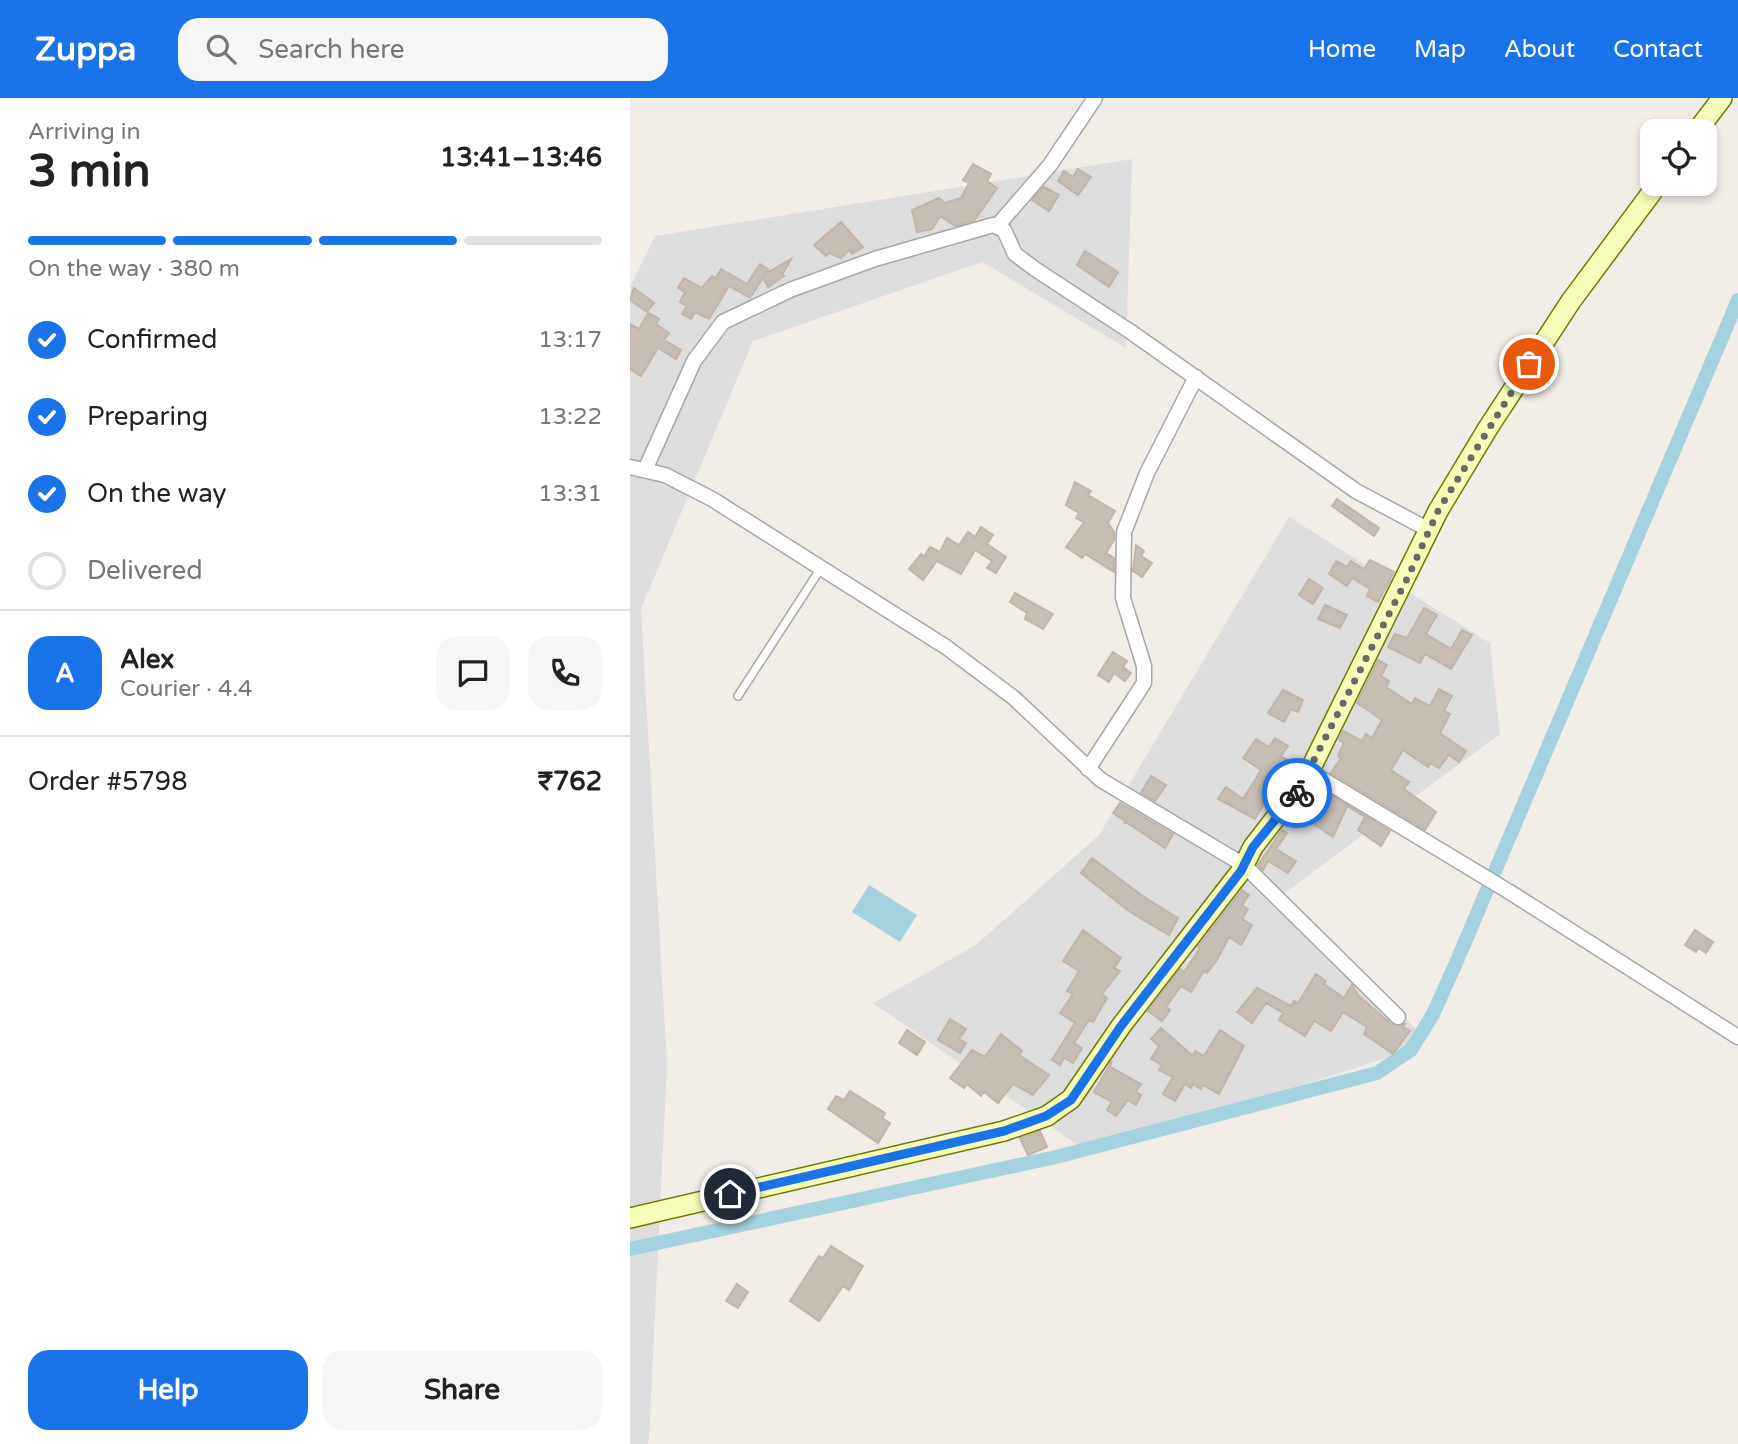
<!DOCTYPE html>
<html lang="en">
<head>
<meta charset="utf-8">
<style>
	body { margin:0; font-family:"Varela Round",sans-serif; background:#f6f6f6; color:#222; height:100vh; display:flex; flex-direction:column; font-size:26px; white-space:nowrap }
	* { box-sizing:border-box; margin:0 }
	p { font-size:23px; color:#767676 }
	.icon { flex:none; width:38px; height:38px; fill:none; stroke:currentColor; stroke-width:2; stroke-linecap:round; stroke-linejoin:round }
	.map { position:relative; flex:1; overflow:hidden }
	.panel { display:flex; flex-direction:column; background:#fff; width:630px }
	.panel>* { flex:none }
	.tools { position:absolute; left:1010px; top:21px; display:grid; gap:14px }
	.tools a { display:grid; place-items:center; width:77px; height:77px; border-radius:14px; background:#fff; box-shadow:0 4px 10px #0003; font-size:35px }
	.pin { position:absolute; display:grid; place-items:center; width:60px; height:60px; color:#fff; margin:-30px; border:4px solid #fff; border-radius:50%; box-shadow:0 2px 7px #0007 }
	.courier { position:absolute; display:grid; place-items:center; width:70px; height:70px; margin:-35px; border:5px solid #1a73e8; border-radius:50%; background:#fff; color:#222; box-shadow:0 2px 9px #0007 }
	.summary em { font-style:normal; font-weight:700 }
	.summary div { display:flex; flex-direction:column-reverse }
	.summary { display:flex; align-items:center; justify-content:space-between; height:119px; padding:0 28px }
	h1 { font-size:46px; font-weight:700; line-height:52px }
	.bar { display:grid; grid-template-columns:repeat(4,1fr); gap:10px 7px; align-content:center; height:84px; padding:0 28px }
	.bar i { height:9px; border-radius:5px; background:#e0e0e0 }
	.bar .current { background:#1a73e8 }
	.bar p { grid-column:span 4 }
	.line { display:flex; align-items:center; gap:18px; padding:0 28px; border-top:2px solid #e0e0e0 }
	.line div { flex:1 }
	.round { display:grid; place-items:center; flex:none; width:74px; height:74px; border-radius:21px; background:#f6f6f6 }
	ol { padding:0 28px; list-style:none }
	li { display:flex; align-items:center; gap:21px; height:77px }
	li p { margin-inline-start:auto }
	li .icon { padding:7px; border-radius:50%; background:#1a73e8; color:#fff; stroke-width:4 }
	li:last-child { color:#767676 }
	li i { width:38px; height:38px; border:4px solid #e0e0e0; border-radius:50% }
	.button { display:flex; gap:14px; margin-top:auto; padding:14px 28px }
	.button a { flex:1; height:80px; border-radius:21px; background:#1a73e8; color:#fff; font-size:28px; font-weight:700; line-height:80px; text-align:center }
	.button a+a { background:#f6f6f6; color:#222 }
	header { display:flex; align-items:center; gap:42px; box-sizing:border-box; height:98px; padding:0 35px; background:#1a73e8; color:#fff }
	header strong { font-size:33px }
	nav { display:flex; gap:38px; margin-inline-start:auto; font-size:24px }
	.search { width:490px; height:63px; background:#f6f6f6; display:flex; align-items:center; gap:18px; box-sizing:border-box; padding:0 24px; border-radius:21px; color:#767676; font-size:26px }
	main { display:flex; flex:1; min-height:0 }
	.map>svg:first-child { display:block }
</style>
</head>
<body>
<header>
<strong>Zuppa</strong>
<div class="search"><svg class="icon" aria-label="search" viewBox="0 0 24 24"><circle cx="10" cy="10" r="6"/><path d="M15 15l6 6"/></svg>Search here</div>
<nav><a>Home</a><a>Map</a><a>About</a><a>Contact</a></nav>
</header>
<main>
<section class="panel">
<div class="summary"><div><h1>3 min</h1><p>Arriving in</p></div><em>13:41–13:46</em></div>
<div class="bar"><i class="current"></i><i class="current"></i><i class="current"></i><i></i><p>On the way · 380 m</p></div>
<ol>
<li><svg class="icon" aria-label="check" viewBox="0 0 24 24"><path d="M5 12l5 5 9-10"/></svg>Confirmed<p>13:17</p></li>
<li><svg class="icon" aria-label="check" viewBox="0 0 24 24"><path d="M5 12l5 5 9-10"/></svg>Preparing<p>13:22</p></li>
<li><svg class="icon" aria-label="check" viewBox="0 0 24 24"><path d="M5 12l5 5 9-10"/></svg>On the way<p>13:31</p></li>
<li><i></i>Delivered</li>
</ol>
<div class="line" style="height:126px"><b class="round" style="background:#1a73e8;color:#fff">A</b><div><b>Alex</b><p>Courier · 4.4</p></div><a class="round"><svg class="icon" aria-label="chat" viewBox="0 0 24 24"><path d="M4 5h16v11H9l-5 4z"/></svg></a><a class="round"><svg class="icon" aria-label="phone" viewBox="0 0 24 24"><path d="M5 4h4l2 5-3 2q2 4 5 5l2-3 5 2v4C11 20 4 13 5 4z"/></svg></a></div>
<div class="line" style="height:91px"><div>Order #5798</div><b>₹762</b></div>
<div class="button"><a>Help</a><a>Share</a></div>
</section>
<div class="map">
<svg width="1108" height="1346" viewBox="0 0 1108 1346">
	<rect width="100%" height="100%" fill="#f1ede6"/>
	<path fill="#dedddd" d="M 502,61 L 496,250 L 352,164 L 123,243 L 11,511 L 37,966 L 19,1341 L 18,1346 L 0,1346 L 0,189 L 25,138 Z
		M 659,419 L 860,545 L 870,636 L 649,799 L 789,934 L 791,940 L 769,956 L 459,1055 L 243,905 L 346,847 L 469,737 Z"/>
	<path fill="#a5d2df" d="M 239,787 L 287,817 L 270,844 L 222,814 Z"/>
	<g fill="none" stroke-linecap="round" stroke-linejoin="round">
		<path stroke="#a5d2df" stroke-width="14" d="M 0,1151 L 426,1059 L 747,975 L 781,952 L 803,916 L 826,865 L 1108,202"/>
	</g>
	<path fill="#c6bdb5" stroke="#c3b4a7" stroke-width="2" d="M 343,66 L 361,76 L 357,83 L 367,90 L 344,123 L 325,128 L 310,118 L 302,131 L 287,134 L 282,112 L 309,100 L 315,105 L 331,100 L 339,85 L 333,82 Z
		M 448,71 L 461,79 L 448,97 L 428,83 L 434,73 L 443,79 Z
		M 414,89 L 429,97 L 419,113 L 402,102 Z
		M 211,124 L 233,149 L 222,156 L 219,152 L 211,160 L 199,155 L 196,158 L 184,147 Z
		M 455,153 L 488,174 L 479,189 L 447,167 Z
		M 161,161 L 152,177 L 154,178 L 138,189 L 133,180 L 120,200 L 99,188 L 79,221 L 65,214 L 61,221 L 52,216 L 57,208 L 50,204 L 55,194 L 48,190 L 54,180 L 72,190 L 82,178 L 86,180 L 91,171 L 117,186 L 130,166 L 138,171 L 135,176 Z
		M 4,190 L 24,205 L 17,214 L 0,202 Z
		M 18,215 L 29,221 L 26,226 L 39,235 L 34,242 L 51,252 L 46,261 L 28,250 L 11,278 L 0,271 L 0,226 L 9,231 Z
		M 445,384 L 461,393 L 458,397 L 485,413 L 478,425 L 484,434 L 484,442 L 476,455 L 484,460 L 484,474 L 455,456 L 452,460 L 436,449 L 454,424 L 446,420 L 449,415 L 436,407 Z
		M 707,401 L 749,430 L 744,438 L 702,408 Z
		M 351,429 L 363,437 L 357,446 L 376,459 L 366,475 L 357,470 L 362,463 L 345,452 L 331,476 L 307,463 L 293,482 L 279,471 L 291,456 L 294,459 L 300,449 L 310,454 L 317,440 L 329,447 L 338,434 L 345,439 Z
		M 506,447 L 514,453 L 511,458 L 522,465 L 512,479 L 503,473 Z
		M 740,462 L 764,474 L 748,504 L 737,498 L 740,491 L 722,480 L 717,488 L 699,476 L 706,463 L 717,469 L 721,463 L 734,471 Z
		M 679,481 L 693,490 L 683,506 L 669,497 Z
		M 385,495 L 423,516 L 413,531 L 395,521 L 397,515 L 380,504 Z
		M 695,507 L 717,517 L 710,530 L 688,521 Z
		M 794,510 L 807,517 L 796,536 L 821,551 L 832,532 L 842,537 L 821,571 L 795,556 L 790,565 L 758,549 L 765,536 L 777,540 Z
		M 483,554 L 497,563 L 493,569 L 501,575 L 495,583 L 484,575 L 479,584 L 468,577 Z
		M 748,562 L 757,567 L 751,578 L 759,583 L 756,589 L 782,606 L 785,600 L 800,608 L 809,591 L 822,598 L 814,613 L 820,616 L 810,635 L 836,653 L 829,664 L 819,657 L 809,670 L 800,665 L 798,669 L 773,652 L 761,672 L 779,684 L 774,691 L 806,714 L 795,732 L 701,675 L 711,660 L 708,658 L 714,645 L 709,642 L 713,633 L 732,643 L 736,636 L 742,640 L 752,622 L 727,605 Z
		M 653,592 L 673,602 L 668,614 L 661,611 L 654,624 L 638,615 Z
		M 645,640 L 658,648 L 651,658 L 659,663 L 625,721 L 588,701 L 596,689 L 613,701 L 631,672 L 613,660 L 626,641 L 639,649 Z
		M 521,678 L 536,687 L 525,703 L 511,695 Z
		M 686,688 L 760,733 L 751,748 L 728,732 L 735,719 L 717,708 L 703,739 L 685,727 L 697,708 L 679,697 Z
		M 490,705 L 543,736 L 535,750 L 496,724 L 494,726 L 495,723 L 483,715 Z
		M 652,732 L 657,735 L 646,751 L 666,763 L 658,775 L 638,763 L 633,772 L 628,767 Z
		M 462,760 L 514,799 L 548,820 L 539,837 L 500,814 L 451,775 Z
		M 612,792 L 619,797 L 612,807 L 618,811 L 612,821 L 622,827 L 611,847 L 599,839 L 587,862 L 577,875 L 574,873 L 561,894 L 551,888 L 536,909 L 540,912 L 532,923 L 518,913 L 550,871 L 554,874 L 570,850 L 568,849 Z
		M 453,832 L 491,860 L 484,870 L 490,873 L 472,896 L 477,900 L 463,924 L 459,922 L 444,945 L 452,950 L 443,965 L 434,960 L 430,967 L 422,962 L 445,925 L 430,915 L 443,896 L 437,893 L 449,873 L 433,863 Z
		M 1065,832 L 1083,844 L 1076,855 L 1068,850 L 1066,854 L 1055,847 Z
		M 686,876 L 696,883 L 694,886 L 714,900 L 722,887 L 728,897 L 761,926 L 775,926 L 773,929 L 780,933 L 763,956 L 734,936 L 737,929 L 713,914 L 701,933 L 684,923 L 675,938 L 649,922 L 653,915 L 636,905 L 622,925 L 607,914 L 627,890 L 661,908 L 664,903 L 668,905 Z
		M 320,921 L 336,931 L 329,941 L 336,945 L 330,955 L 308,942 Z
		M 531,930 L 563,958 L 565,953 L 574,958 L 590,932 L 614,948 L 589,996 L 573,987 L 571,991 L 563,986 L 561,990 L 555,986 L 545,1003 L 533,996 L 543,979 L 529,972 L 532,967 L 521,961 L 529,948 L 521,941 Z
		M 277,932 L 295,944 L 287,957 L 269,945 Z
		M 371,936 L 392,953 L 389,957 L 419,977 L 403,997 L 383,986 L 368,1005 L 354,994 L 351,998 L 337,986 L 334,990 L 320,980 L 342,952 L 355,959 Z
		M 482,963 L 480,969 L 511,986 L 506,994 L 511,997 L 506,1007 L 498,1002 L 486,1018 L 477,1012 L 482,1004 L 464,994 Z
		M 220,993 L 255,1015 L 252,1020 L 260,1025 L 248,1045 L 198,1011 L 206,998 L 214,1002 Z
		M 410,1033 L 417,1049 L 398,1057 L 390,1040 Z
		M 201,1148 L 233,1168 L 219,1192 L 213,1188 L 189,1223 L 160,1203 L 189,1158 L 193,1160 Z
		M 107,1186 L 118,1194 L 108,1210 L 96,1203 Z"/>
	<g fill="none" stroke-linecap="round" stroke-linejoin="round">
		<g stroke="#a7a7a7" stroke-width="10">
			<path id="lane" d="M 108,598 L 191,470"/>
		</g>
		<g stroke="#a7a7a7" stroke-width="17">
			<path id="street" d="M 368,127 L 420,67 L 465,0
				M 0,369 L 35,377 L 82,401 L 316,549 L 384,600 L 471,682 L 614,767 L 768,919
				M 15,372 L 64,263 L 93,224 L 160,192 L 245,161 L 363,127 L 374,132 L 385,156 L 405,171 L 501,234 L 726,393 L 799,432
				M 458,671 L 514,585 L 514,568 L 493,500 L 494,434 L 517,375 L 566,279
				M 679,673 L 878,793 L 1108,939"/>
		</g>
		<g stroke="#6d7c01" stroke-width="22">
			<path id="secondary" d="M 1067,33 L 1092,0
				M 0,1120 L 374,1033 L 417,1018 L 441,1001 L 491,928 L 611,773 L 623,749 L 675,682 L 808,413 L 858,330 L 941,203 L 1028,86"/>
		</g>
		<use href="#lane" stroke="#fff" stroke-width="7"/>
		<use href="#street" stroke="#fff" stroke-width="14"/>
		<use href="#secondary" stroke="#f8fcb9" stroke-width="19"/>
	</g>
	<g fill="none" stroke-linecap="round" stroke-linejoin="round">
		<path stroke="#696865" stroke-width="7" stroke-dasharray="0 12.6" d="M 667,695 L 778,479 L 808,413 L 899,266"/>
		<path stroke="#1a73e8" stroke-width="9" d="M 100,1096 L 374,1033 L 416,1018 L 441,1002 L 491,928 L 611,773 L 623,749 L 667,695"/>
	</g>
</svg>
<div class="tools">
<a><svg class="icon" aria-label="locate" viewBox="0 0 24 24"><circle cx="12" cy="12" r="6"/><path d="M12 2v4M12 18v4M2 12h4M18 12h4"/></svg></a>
</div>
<div class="pin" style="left:899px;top:266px;background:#ea580c"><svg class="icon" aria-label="bag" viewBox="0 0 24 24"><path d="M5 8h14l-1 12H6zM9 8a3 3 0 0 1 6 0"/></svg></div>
<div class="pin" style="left:100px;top:1096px;background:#1f2937"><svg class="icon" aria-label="home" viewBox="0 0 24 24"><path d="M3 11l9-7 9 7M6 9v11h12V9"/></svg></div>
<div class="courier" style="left:667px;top:695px"><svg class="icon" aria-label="bike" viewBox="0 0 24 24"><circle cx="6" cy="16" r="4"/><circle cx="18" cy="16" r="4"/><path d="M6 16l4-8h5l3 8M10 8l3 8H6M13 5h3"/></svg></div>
</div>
</main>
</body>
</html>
